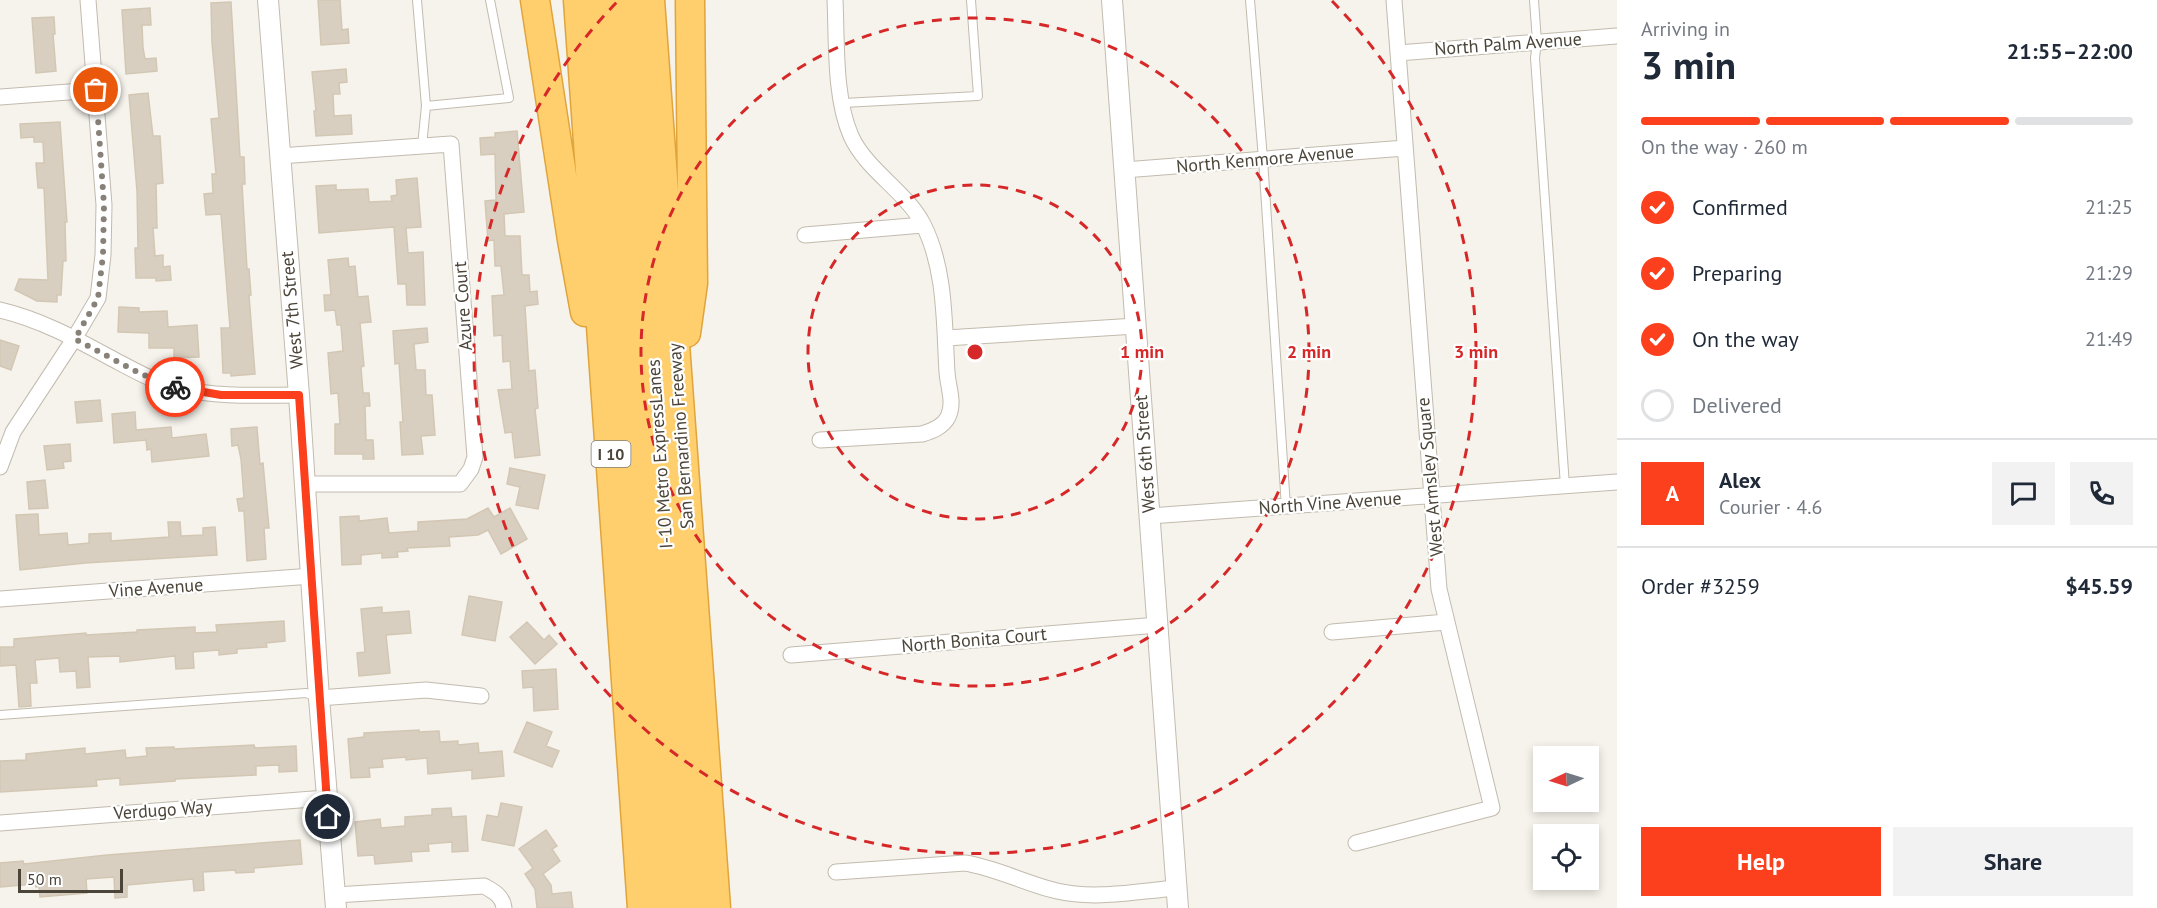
<!DOCTYPE html>
<html lang="en">
<head>
<meta charset="utf-8">
<style>
	body { margin:0; font-family:"PT Sans",sans-serif; background:#f2f2f3; color:#1f2937; height:100vh; display:flex; flex-direction:column; font-size:22px; white-space:nowrap }
	* { box-sizing:border-box; margin:0 }
	p { font-size:20px; color:#747a83 }
	.icon { flex:none; width:33px; height:33px; fill:none; stroke:currentColor; stroke-width:2; stroke-linecap:round; stroke-linejoin:round }
	.map { position:relative; flex:1; overflow:hidden }
	.sheet { display:flex; flex-direction:column; background:#fff; width:540px }
	.sheet>* { flex:none }
	.needle { width:39px; rotate:266deg }
	.buttons { position:absolute; left:1533px; top:746px; display:grid; gap:12px }
	.buttons a { display:grid; place-items:center; width:66px; height:66px; border-radius:0px; background:#fff; box-shadow:0 3px 9px #0003; font-size:30px }
	.scale { position:absolute; left:18px; bottom:15px; width:105px; box-sizing:border-box; padding-left:6px; border:3px solid #4b4439; border-top:0; font-size:16px; line-height:21px; white-space:nowrap; color:#4b4439; -webkit-text-stroke:4px #fff; paint-order:stroke }
	.pin { position:absolute; display:grid; place-items:center; width:51px; height:51px; color:#fff; margin:-26px; border:3px solid #fff; border-radius:50%; box-shadow:0 2px 6px #0007 }
	.courier { position:absolute; display:grid; place-items:center; width:60px; height:60px; margin:-30px; border:4px solid #fc3f1d; border-radius:50%; background:#fff; color:#222; box-shadow:0 2px 8px #0007 }
	.head em { font-style:normal; font-weight:800 }
	.head div { display:flex; flex-direction:column-reverse }
	.head { display:flex; align-items:center; justify-content:space-between; height:102px; padding:0 24px }
	h1 { font-size:39px; font-weight:800; line-height:45px }
	.bar { display:grid; grid-template-columns:repeat(4,1fr); gap:9px 6px; align-content:center; height:72px; padding:0 24px }
	.bar i { height:8px; border-radius:4px; background:#e0e1e3 }
	.bar .active { background:#fc3f1d }
	.bar p { grid-column:span 4 }
	.line { display:flex; align-items:center; gap:15px; padding:0 24px; border-top:2px solid #e0e1e3 }
	.line div { flex:1 }
	.round { display:grid; place-items:center; flex:none; width:63px; height:63px; border-radius:0px; background:#f2f2f3 }
	ol { padding:0 24px; list-style:none }
	li { display:flex; align-items:center; gap:18px; height:66px }
	li p { margin-inline-start:auto }
	li .icon { padding:6px; border-radius:50%; background:#fc3f1d; color:#fff; stroke-width:4 }
	li:last-child { color:#747a83 }
	li i { width:33px; height:33px; border:3px solid #e0e1e3; border-radius:50% }
	.cta { display:flex; gap:12px; margin-top:auto; padding:12px 24px }
	.cta a { flex:1; height:69px; border-radius:0px; background:#fc3f1d; color:#fff; font-size:24px; font-weight:800; line-height:69px; text-align:center }
	.cta a+a { background:#f2f2f3; color:#1f2937 }
	main { display:flex; flex:1; min-height:0 }
	.map>svg:first-child { display:block }
</style>
</head>
<body>
<main>
<div class="map">
<svg width="1617" height="908" viewBox="0 0 1617 908">
	<rect width="100%" height="100%" fill="#f6f3ec"/>
	<path fill="#d8cfc1" stroke="#d3c7b4" stroke-width="1.5" d="M 318,0 L 340,0 L 342,30 L 348,29 L 349,43 L 321,45 Z
		M 231,2 L 240,157 L 244,157 L 245,184 L 242,184 L 247,269 L 249,269 L 251,295 L 249,295 L 255,374 L 231,376 L 231,373 L 223,373 L 221,328 L 230,328 L 221,214 L 206,215 L 204,194 L 213,193 L 212,174 L 216,174 L 211,119 L 219,118 L 212,43 L 211,3 Z
		M 150,8 L 151,25 L 142,25 L 143,48 L 145,59 L 156,58 L 157,71 L 126,74 L 122,10 Z
		M 54,17 L 55,34 L 53,34 L 56,71 L 36,73 L 32,18 Z
		M 346,69 L 347,82 L 339,83 L 340,94 L 333,94 L 334,116 L 351,115 L 352,134 L 316,136 L 314,111 L 316,111 L 312,72 Z
		M 148,93 L 153,136 L 160,136 L 163,183 L 156,184 L 157,228 L 153,228 L 155,256 L 163,255 L 163,267 L 170,266 L 171,280 L 156,281 L 156,278 L 136,278 L 135,248 L 138,248 L 137,191 L 129,95 Z
		M 60,122 L 67,222 L 65,222 L 66,261 L 63,261 L 61,295 L 57,295 L 57,302 L 37,301 L 15,290 L 19,279 L 48,280 L 44,188 L 38,188 L 36,163 L 44,163 L 43,142 L 34,142 L 34,137 L 21,138 L 20,124 Z
		M 517,131 L 524,212 L 504,214 L 505,236 L 520,236 L 522,275 L 529,275 L 530,292 L 537,291 L 538,304 L 525,306 L 529,371 L 535,370 L 538,408 L 535,409 L 540,455 L 515,458 L 512,432 L 505,433 L 498,390 L 512,389 L 510,361 L 503,362 L 502,335 L 494,336 L 492,296 L 504,295 L 501,266 L 495,266 L 494,240 L 488,241 L 485,201 L 496,200 L 495,154 L 481,155 L 480,138 L 495,137 L 495,133 Z
		M 417,178 L 421,227 L 406,228 L 408,253 L 423,252 L 425,305 L 407,305 L 406,284 L 398,284 L 394,227 L 319,233 L 316,186 L 336,185 L 336,190 L 368,189 L 369,202 L 392,201 L 391,196 L 397,195 L 396,180 Z
		M 348,258 L 349,267 L 355,266 L 358,297 L 368,296 L 371,322 L 360,323 L 364,366 L 361,367 L 363,393 L 369,393 L 370,406 L 365,406 L 366,440 L 373,440 L 374,459 L 363,459 L 363,454 L 335,454 L 335,424 L 340,424 L 338,393 L 331,394 L 328,353 L 343,351 L 341,325 L 337,325 L 335,310 L 325,311 L 324,295 L 331,295 L 328,260 Z
		M 119,307 L 139,308 L 139,312 L 167,311 L 168,327 L 197,325 L 199,357 L 174,358 L 174,348 L 149,348 L 149,333 L 118,332 Z
		M 427,328 L 428,342 L 414,344 L 416,370 L 425,370 L 426,395 L 432,395 L 435,435 L 421,436 L 423,454 L 402,455 L 400,422 L 403,422 L 399,363 L 395,364 L 393,331 Z
		M 0,340 L 19,346 L 11,370 L 0,366 Z
		M 100,400 L 102,421 L 77,423 L 75,402 Z
		M 135,412 L 136,430 L 171,427 L 172,438 L 206,434 L 209,456 L 152,462 L 151,449 L 147,450 L 146,440 L 114,443 L 112,414 Z
		M 257,427 L 260,464 L 263,463 L 269,528 L 264,528 L 266,559 L 247,561 L 244,511 L 239,511 L 237,499 L 244,498 L 241,459 L 238,445 L 232,446 L 231,429 Z
		M 70,444 L 71,461 L 63,462 L 64,468 L 47,470 L 44,446 Z
		M 510,468 L 545,475 L 538,509 L 516,505 L 520,487 L 507,484 Z
		M 45,480 L 48,508 L 29,509 L 27,482 Z
		M 488,508 L 494,517 L 510,508 L 527,539 L 501,554 L 488,530 L 478,535 L 449,537 L 450,546 L 407,548 L 408,551 L 397,552 L 398,557 L 382,558 L 382,553 L 361,555 L 361,564 L 342,565 L 340,517 L 359,516 L 359,521 L 387,518 L 389,533 L 418,531 L 418,522 L 467,519 Z
		M 38,514 L 39,535 L 67,533 L 68,545 L 89,543 L 89,534 L 111,533 L 111,541 L 169,537 L 168,522 L 180,522 L 181,536 L 203,535 L 203,528 L 215,527 L 217,555 L 85,563 L 20,570 L 16,515 Z
		M 469,596 L 502,602 L 495,641 L 462,635 Z
		M 382,607 L 382,613 L 409,611 L 411,633 L 386,635 L 390,673 L 359,676 L 357,653 L 365,652 L 361,609 Z
		M 284,621 L 285,641 L 266,643 L 267,647 L 237,649 L 237,653 L 219,655 L 219,650 L 193,652 L 194,668 L 176,669 L 175,656 L 120,662 L 120,656 L 88,657 L 90,687 L 77,688 L 76,671 L 60,672 L 59,658 L 35,660 L 37,683 L 30,683 L 31,706 L 19,707 L 16,665 L 0,666 L 0,647 L 14,647 L 14,639 L 86,633 L 86,635 L 137,632 L 137,630 L 195,627 L 195,633 L 217,632 L 216,625 Z
		M 527,622 L 544,640 L 549,635 L 557,644 L 535,664 L 510,637 Z
		M 556,669 L 558,709 L 534,711 L 533,687 L 523,688 L 522,671 Z
		M 527,722 L 552,732 L 546,746 L 559,751 L 552,767 L 514,752 Z
		M 419,730 L 419,732 L 439,731 L 440,742 L 458,741 L 458,745 L 478,743 L 479,753 L 502,751 L 504,776 L 472,779 L 472,770 L 428,774 L 427,758 L 406,760 L 406,757 L 382,759 L 383,767 L 369,768 L 370,777 L 351,778 L 348,739 L 364,737 L 364,733 Z
		M 254,745 L 255,748 L 296,746 L 297,771 L 279,772 L 279,765 L 256,766 L 256,775 L 175,779 L 175,781 L 120,785 L 120,778 L 96,780 L 97,786 L 0,792 L 0,761 L 26,760 L 26,754 L 85,748 L 85,754 L 125,750 L 126,758 L 147,756 L 146,748 L 174,747 L 174,749 Z
		M 501,803 L 522,807 L 514,846 L 482,840 L 487,815 L 498,817 Z
		M 451,808 L 452,817 L 466,816 L 468,851 L 452,852 L 452,842 L 428,844 L 429,851 L 411,852 L 412,861 L 375,864 L 374,855 L 358,856 L 355,822 L 380,819 L 381,828 L 405,826 L 405,817 L 432,815 L 432,809 Z
		M 546,830 L 557,846 L 552,849 L 560,861 L 543,874 L 551,885 L 552,894 L 571,892 L 573,908 L 537,908 L 535,889 L 525,874 L 533,868 L 519,849 Z
		M 300,840 L 302,864 L 254,868 L 254,872 L 236,873 L 235,870 L 203,872 L 204,890 L 194,891 L 193,879 L 127,885 L 127,897 L 115,898 L 114,877 L 86,879 L 87,893 L 40,897 L 39,886 L 36,887 L 35,884 L 0,887 L 0,863 L 23,861 L 24,864 L 107,855 Z"/>
	<g fill="none" stroke-linecap="round" stroke-linejoin="round">
		<g stroke="#c2bbae" stroke-width="10">
			<path id="service" d="M 417,0 L 426,106 L 422,146
				M 1250,0 L 1263,159 L 1286,507
				M 1534,0 L 1537,42 L 1535,58 L 1565,486
				M 843,103 L 978,96 L 971,0
				M 426,106 L 509,98 L 490,0
				M 0,715 L 306,693 L 318,698"/>
		</g>
		<g stroke="#c2bbae" stroke-width="17">
			<path id="minor" d="M 1398,53 L 1617,36
				M 0,97 L 96,90
				M 279,156 L 451,144 L 475,457 L 471,469 L 460,484 L 306,484
				M 1124,170 L 1405,148
				M 805,235 L 923,225
				M 0,310 C 39,319 74,338 109,357 C 132,369 155,383 180,388 C 219,398 260,395 299,395
				M 946,338 L 1136,326
				M 820,440 L 922,434 C 932,431 943,427 948,417 C 955,402 948,388 947,372 C 944,324 946,269 923,224 C 905,190 867,171 851,136 C 834,97 837,42 835,0
				M 0,467 L 13,432 L 74,339 L 98,298 L 103,255 L 104,205 L 88,0
				M 1150,516 L 1617,482
				M 0,599 L 312,576
				M 1332,632 L 1446,622
				M 791,655 L 1158,625
				M 319,698 L 426,690 L 481,696
				M 0,823 L 326,798
				M 1356,843 L 1492,808 L 1439,589 L 1394,0
				M 836,872 L 965,863 C 997,868 1026,884 1057,891 C 1095,900 1138,891 1177,888
				M 335,895 L 484,886 C 493,891 503,896 504,908"/>
		</g>
		<g stroke="#c2bbae" stroke-width="22">
			<path id="tertiary" d="M 268,0 L 299,395 L 319,698 L 336,908
				M 1112,0 L 1178,908"/>
		</g>
		<g stroke="#e0a43c" stroke-width="31">
			<path id="motorway" d="M 535,0 L 572,240 L 585,312
				M 578,0 L 642,908
				M 599,0 L 666,908
				M 627,0 L 694,908
				M 650,0 L 716,908
				M 686,333 L 693,283 L 690,0"/>
		</g>
		<use href="#service" stroke="#fff" stroke-width="8"/>
		<use href="#minor" stroke="#fff" stroke-width="15"/>
		<use href="#tertiary" stroke="#fff" stroke-width="20"/>
		<use href="#motorway" stroke="#ffcf6e" stroke-width="28"/>
	</g>
	<g fill="none" stroke-linecap="round" stroke-linejoin="round">
		<path stroke="#878178" stroke-width="6" stroke-dasharray="0 10.8" d="M 96,90 L 104,205 L 103,255 L 98,298 L 75,339 L 141,374 L 175,387"/>
		<path stroke="#fc3f1d" stroke-width="8" d="M 175,387 L 221,395 L 299,395 L 328,817"/>
	</g>
	<g fill="none" stroke="#d62828" stroke-width="3" stroke-dasharray="10 8">
		<circle cx="975" cy="352" r="167"/>
		<circle cx="975" cy="352" r="334"/>
		<path d="M1332 1A501 501 0 1 1 618 1"/>
	</g>
	<g text-anchor="middle" stroke-width="4.5" stroke-linejoin="round" paint-order="stroke">
		<rect fill="#fff" stroke="#817c74" stroke-width="1.5" x="591.5" y="441" width="39" height="26" rx="4.5"/>
		<g font-size="16" font-weight="bold" fill="#4b4439">
			<text x="611" y="460">I 10</text>
		</g>
		<g font-size="18" fill="#4b4439" stroke="#fff">
			<text transform="translate(1508 44) rotate(-4)" y="6">North Palm Avenue</text>
			<text transform="translate(1265 159) rotate(-5)" y="6">North Kenmore Avenue</text>
			<text transform="translate(463 306) rotate(-94)" y="6">Azure Court</text>
			<text transform="translate(292 310) rotate(-95)" y="6">West 7th Street</text>
			<text transform="translate(681 436) rotate(-94)" y="6">San Bernardino Freeway</text>
			<text transform="translate(660 454) rotate(-94)" y="6">I-10 Metro ExpressLanes</text>
			<text transform="translate(1145 454) rotate(-94)" y="6">West 6th Street</text>
			<text transform="translate(1430 477) rotate(-95)" y="6">West Armsley Square</text>
			<text transform="translate(1330 503) rotate(-4)" y="6">North Vine Avenue</text>
			<text transform="translate(156 588) rotate(-4)" y="6">Vine Avenue</text>
			<text transform="translate(974 640) rotate(-5)" y="6">North Bonita Court</text>
			<text transform="translate(163 810) rotate(-4)" y="6">Verdugo Way</text>
		</g>
	</g>
	<circle cx="975" cy="352" r="9" fill="#d62828" stroke="#fff" stroke-width="3"/>
	<g font-size="18" text-anchor="middle" font-weight="bold" fill="#d62828" stroke="#fff" stroke-width="4.5" stroke-linejoin="round" paint-order="stroke">
		<text x="1142" y="358">1 min</text>
		<text x="1309" y="358">2 min</text>
		<text x="1476" y="358">3 min</text>
	</g>
</svg>
<div class="buttons">
<a><svg class="needle" viewBox="-14 -14 28 28"><path d="M0-13l5 13h-10z" fill="#e53935"/><path d="M0 13l5-13h-10z" fill="#747a83"/></svg></a>
<a><svg class="icon" aria-label="locate" viewBox="0 0 24 24"><circle cx="12" cy="12" r="6"/><path d="M12 2v4M12 18v4M2 12h4M18 12h4"/></svg></a>
</div>
<div class="scale">50 m</div>
<div class="pin" style="left:96px;top:90px;background:#ea580c"><svg class="icon" aria-label="bag" viewBox="0 0 24 24"><path d="M5 8h14l-1 12H6zM9 8a3 3 0 0 1 6 0"/></svg></div>
<div class="pin" style="left:328px;top:817px;background:#1f2937"><svg class="icon" aria-label="home" viewBox="0 0 24 24"><path d="M3 11l9-7 9 7M6 9v11h12V9"/></svg></div>
<div class="courier" style="left:175px;top:387px"><svg class="icon" aria-label="bike" viewBox="0 0 24 24"><circle cx="6" cy="16" r="4"/><circle cx="18" cy="16" r="4"/><path d="M6 16l4-8h5l3 8M10 8l3 8H6M13 5h3"/></svg></div>
</div>
<section class="sheet">
<div class="head"><div><h1>3 min</h1><p>Arriving in</p></div><em>21:55–22:00</em></div>
<div class="bar"><i class="active"></i><i class="active"></i><i class="active"></i><i></i><p>On the way · 260 m</p></div>
<ol>
<li><svg class="icon" aria-label="check" viewBox="0 0 24 24"><path d="M5 12l5 5 9-10"/></svg>Confirmed<p>21:25</p></li>
<li><svg class="icon" aria-label="check" viewBox="0 0 24 24"><path d="M5 12l5 5 9-10"/></svg>Preparing<p>21:29</p></li>
<li><svg class="icon" aria-label="check" viewBox="0 0 24 24"><path d="M5 12l5 5 9-10"/></svg>On the way<p>21:49</p></li>
<li><i></i>Delivered</li>
</ol>
<div class="line" style="height:108px"><b class="round" style="background:#fc3f1d;color:#fff">A</b><div><b>Alex</b><p>Courier · 4.6</p></div><a class="round"><svg class="icon" aria-label="chat" viewBox="0 0 24 24"><path d="M4 5h16v11H9l-5 4z"/></svg></a><a class="round"><svg class="icon" aria-label="phone" viewBox="0 0 24 24"><path d="M5 4h4l2 5-3 2q2 4 5 5l2-3 5 2v4C11 20 4 13 5 4z"/></svg></a></div>
<div class="line" style="height:78px"><div>Order #3259</div><b>$45.59</b></div>
<div class="cta"><a>Help</a><a>Share</a></div>
</section>
</main>
</body>
</html>
